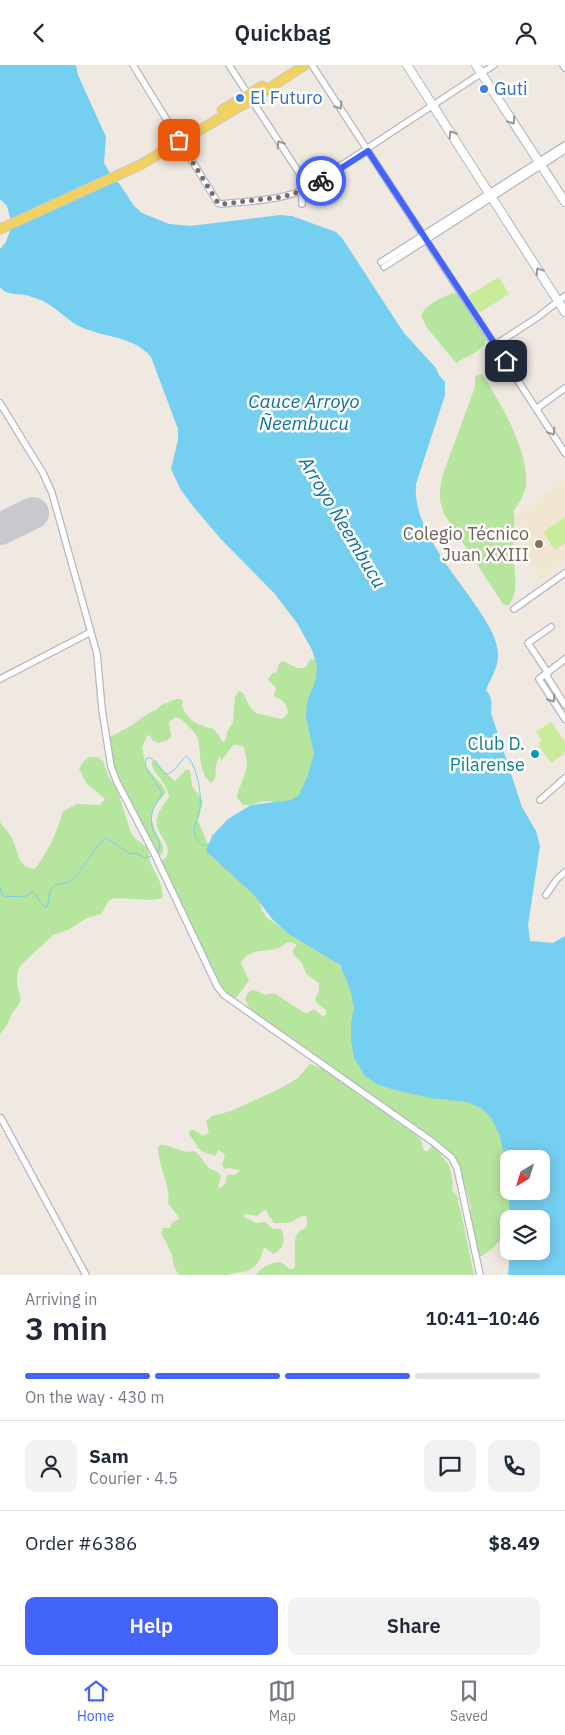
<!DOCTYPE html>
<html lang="en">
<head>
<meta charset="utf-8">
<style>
	body { margin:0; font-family:"IBM Plex Sans",sans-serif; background:#f2f2f3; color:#1f2937; height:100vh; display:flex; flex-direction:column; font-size:19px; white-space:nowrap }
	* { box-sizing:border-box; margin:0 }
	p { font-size:16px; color:#747a83 }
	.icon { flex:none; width:28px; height:28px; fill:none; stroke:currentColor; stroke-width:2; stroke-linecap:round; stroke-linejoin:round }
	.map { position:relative; height:1210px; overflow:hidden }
	.panel { display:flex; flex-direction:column; background:#fff; flex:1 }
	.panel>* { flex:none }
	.needle { width:32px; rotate:218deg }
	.tools { position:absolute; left:500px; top:1085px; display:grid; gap:10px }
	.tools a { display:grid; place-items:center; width:50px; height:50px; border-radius:10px; background:#fff; box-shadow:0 2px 12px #0003; font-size:25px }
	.pin { position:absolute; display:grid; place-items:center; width:42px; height:42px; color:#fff; margin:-21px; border-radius:10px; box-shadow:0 2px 8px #0006 }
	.courier { position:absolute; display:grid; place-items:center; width:50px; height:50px; margin:-25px; border:4px solid #4264fb; border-radius:50%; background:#fff; color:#222; box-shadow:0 1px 6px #0007 }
	.overview em { font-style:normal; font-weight:600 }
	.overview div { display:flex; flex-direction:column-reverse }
	.overview { display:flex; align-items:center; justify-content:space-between; height:85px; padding:0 25px }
	h1 { font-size:32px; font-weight:600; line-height:38px }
	.bar { display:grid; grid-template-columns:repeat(4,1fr); gap:8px 5px; align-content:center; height:60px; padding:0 25px }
	.bar i { height:6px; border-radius:4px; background:#e0e1e3 }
	.bar .on { background:#4264fb }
	.bar p { grid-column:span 4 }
	.line { display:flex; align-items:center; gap:12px; padding:0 25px; border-top:1px solid #e0e1e3 }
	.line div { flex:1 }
	.round { display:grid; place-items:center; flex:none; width:52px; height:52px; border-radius:10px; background:#f2f2f3 }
	.button { display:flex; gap:10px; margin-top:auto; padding:10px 25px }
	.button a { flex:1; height:58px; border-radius:10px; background:#4264fb; color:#fff; font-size:20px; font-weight:600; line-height:58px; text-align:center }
	.button a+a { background:#f2f2f3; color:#1f2937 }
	header { display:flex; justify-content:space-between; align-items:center; height:65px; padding:0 25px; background:#fff; font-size:22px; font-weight:600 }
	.menu { display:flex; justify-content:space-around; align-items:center; height:70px; border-top:1px solid #e0e1e3; background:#fff; font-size:14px; color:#747a83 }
	.menu a { display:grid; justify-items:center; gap:2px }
	.menu .on { color:#4264fb }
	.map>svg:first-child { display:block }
</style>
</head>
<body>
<header><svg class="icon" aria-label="back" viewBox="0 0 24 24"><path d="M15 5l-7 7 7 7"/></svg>Quickbag<svg class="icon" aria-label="person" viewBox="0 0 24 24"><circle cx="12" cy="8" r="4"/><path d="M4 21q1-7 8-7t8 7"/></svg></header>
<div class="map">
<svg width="565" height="1210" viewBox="0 0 565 1210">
	<rect width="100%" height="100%" fill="#efe9e1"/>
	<path fill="#f0e6d1" d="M 565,414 L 565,495 L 541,514 L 501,463 Z"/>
	<path fill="#b6e59e" d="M 452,228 L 459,230 L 486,272 C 486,286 466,291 456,298 L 428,264 L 421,251 C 424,240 442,233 452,228 Z
		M 482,309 C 500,336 529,387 526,420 C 525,429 519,438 514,445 C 515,458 513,471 513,484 C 513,503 521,525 508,541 L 503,539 L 444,449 L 440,435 L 440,423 L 444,406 L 475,322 L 475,311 Z
		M 314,594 L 317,594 L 320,684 L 300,734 L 277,737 L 262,736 L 251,740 L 243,740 L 238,734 L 237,730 L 246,706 L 247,698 L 244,682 L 234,679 L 221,696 L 221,692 L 219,692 L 216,700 L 215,714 L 211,718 C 194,702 205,682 194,667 C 192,664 191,664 188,661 C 184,657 183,654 176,652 L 169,657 L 171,671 L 168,675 L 158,678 L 152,675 L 150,670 L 147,671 L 142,682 L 146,702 L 162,720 L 166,727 L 164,730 L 154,742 L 151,751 L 155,766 L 163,781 L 163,787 L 159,792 L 141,762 L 107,690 L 104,675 L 129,662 L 149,648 L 156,645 L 161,640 L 177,634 L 181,634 L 183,637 L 182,640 C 186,656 200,661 214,664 L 223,677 L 226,675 L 227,667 L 233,657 L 235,632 L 239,626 L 243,628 L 250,642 L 256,648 L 282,654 L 288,648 C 287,638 283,635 274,631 L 276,623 L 268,614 L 273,608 L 277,607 C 278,601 278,597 284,596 C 293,601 296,605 306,602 L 310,595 Z
		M 89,692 L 97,692 L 103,696 L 108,711 L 117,724 L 131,768 L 136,774 L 148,783 C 149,788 149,795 151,799 C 156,810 164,820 162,833 C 149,838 116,830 110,835 C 106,838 104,845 101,849 L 87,853 L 68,865 L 53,870 L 24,897 L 19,903 L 17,911 L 17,919 L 21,934 L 18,941 L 13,946 L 7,960 L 0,969 L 0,757 C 3,762 8,766 10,770 C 19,784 16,803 35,804 C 50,783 56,770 63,746 L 77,739 L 100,740 L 105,734 L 87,719 L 79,704 L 83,697 Z
		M 156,695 L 163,705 L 175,716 L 186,705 L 190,705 L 192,721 L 203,736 L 198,756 L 207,777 L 212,784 L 226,796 L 259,836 L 263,847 L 267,853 L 336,897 L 344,906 L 406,1026 L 422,1031 L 484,1032 L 509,1094 L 509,1126 L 516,1154 L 509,1154 L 508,1167 L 492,1184 L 482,1191 L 478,1191 L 476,1187 L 475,1173 L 470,1158 L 471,1142 L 462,1111 L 454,1092 L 425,1068 L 404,1055 L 339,1006 C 328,1000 317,993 306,985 C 303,983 301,979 298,977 C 283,967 250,951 245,934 C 251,919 256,927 266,930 L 274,928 L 303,947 L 307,948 L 314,944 L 323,952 L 326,949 L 326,945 L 317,938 L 315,934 L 319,926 L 319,918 L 306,909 L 302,898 L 293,889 L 293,885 L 297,879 L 290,877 C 285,878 283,881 278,883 C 265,888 249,882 241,898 L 249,916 L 235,934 C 227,931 225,923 219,918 L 159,795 L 166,793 C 174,778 153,769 157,753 C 159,745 165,738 169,732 C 168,717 151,708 152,697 Z
		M 310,999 L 325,1005 L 350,1022 L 358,1030 L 376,1040 L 399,1059 L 407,1062 L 421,1075 L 424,1086 L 428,1086 L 433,1080 L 449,1100 L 453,1117 L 452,1125 L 459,1134 L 458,1138 L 460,1143 L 474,1210 L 256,1210 C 260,1203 274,1195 282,1198 C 284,1199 288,1203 289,1204 L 293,1204 L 295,1201 C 296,1191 293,1182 296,1171 C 300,1161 311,1167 306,1151 L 302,1151 L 289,1158 L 274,1158 L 269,1151 L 266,1144 L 257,1151 L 246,1149 L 243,1151 L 256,1158 L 265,1157 L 273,1164 L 281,1164 C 286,1174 284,1185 273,1189 L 264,1182 C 261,1193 257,1204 244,1207 C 239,1208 234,1207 228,1210 L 179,1210 L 174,1202 L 172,1190 L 161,1167 L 163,1163 L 170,1163 L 172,1158 L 179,1154 L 178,1151 L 168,1138 C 172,1125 158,1100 158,1083 L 160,1080 L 164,1080 L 186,1087 L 194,1086 L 197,1088 L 209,1103 L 219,1108 L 221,1112 L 218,1121 L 221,1123 L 226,1117 L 227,1110 L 235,1110 L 240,1105 L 229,1103 L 225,1104 L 222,1101 L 225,1089 L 218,1085 L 215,1091 L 201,1086 L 189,1069 L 190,1065 L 194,1065 L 203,1071 L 209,1067 L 206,1056 L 212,1051 L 231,1046 L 281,1023 L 298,1013 Z"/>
	<path fill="#c9ec9a" d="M 499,212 L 509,229 L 479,248 L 468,231 Z
		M 565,452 L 565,478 L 555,485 L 543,467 Z
		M 551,657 L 565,677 L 565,688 L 551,698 L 538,679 L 542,675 L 536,667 Z"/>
	<path fill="#75cff0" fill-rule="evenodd" d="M 0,0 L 76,0 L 78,10 L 106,72 L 104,98 L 114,115 L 119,118 L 134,141 L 142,148 L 169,159 L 190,161 L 280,150 L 292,151 L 336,167 L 342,173 L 404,268 L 436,303 L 439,310 L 445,317 L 445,330 L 416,419 C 412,465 459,513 482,550 C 490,562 499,578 498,593 C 497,604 490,615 486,625 C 492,632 492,638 491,648 L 522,742 L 536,766 L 540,781 L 528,860 L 530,876 L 553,878 L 565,871 L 565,1210 L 508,1210 L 510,1186 L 541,1186 L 541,1154 L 510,1154 L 506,1097 L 500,1072 L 492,1054 L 481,1043 L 467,1037 L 430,1033 L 395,1025 L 378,1020 L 365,1011 L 354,993 L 351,975 L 351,957 L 354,943 L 350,924 L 340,900 L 289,869 L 273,855 L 254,830 L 206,786 L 212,771 L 228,754 L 251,740 L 291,735 L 299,730 L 308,710 L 314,689 L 306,652 L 307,637 L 316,614 L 317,601 L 312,585 L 297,558 L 274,528 L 219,472 L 192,440 L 181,425 L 171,404 L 178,375 L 178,364 L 151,292 C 134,271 105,273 81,262 C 68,256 57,243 43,236 C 38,234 33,232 29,231 C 19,228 7,231 0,222 L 0,184 L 6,177 L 12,160 L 7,141 L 0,134 ZM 509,1094 L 541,1094 L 541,1126 L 509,1126 Z"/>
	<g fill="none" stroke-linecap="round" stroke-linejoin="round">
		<path stroke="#75cff0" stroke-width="1" d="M 157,788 C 165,777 154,771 152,761 C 149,749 155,739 162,730 C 160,718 140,705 147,693 L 151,693 L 164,708 L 168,709 L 174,705 L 186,691 C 197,699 202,730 200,743 C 198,759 187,766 202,780 L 208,780
			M 0,823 L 3,831 L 25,832 L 33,826 L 44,842 L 47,842 C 49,836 48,829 52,823 C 57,816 64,821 70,816 C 82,808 96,778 106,773 L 129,788 L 138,789 L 145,793 L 154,790"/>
		<path stroke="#c9c8cc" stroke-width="32" d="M 0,464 L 33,448"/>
		<g stroke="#b4b7c1" stroke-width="8">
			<path id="street" d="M 133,0 L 218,138 L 222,139 C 246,136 272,136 295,128 C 304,125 310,119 319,115 L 494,0
				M 229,0 L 307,120
				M 312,0 L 565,388
				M 563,0 L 565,3
				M 302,126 L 302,139
				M 381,197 L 565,80
				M 384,202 L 565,85
				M 495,280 L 538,252 L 565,231
				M 0,338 L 43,408 L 52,428 L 97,589 L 102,644 L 111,702 L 117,717 L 154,788 L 217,921 L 224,930 L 234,937 L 433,1077 L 452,1093 L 457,1103 L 480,1210
				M 536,344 L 565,323
				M 514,544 L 565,508
				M 565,594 L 539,614 L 565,654
				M 548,608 L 528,578 L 551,562
				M 546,610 L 565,640
				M 0,614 L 91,567
				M 540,735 L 565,713
				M 546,830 L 557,814 L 565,807
				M 1,1053 L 86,1210"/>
		</g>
		<g stroke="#b4b7c1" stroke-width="10">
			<path id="secondary" d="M 407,0 L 565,247
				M 476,0 L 565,137"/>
		</g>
		<g stroke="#c9c9c9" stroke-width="11">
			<path id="primary" d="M 222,45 L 262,21
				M 0,164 L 140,100 L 251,35 L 305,0"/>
		</g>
		<use href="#street" stroke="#fff" stroke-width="5.5"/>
		<use href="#secondary" stroke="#fff" stroke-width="8"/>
		<use href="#primary" stroke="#f2d163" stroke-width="9"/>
	</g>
	<defs><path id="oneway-chevron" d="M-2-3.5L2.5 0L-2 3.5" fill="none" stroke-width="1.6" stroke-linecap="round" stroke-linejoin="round" transform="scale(1.25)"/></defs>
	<g stroke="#969696">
		<use href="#oneway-chevron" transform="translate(339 41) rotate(57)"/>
		<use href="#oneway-chevron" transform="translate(512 56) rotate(57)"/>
		<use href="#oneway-chevron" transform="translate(452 69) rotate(-122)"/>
		<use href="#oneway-chevron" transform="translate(280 79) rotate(-123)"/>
		<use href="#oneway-chevron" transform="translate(539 206) rotate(-123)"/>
		<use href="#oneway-chevron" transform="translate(552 367) rotate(57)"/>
		<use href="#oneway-chevron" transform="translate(552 634) rotate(57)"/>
	</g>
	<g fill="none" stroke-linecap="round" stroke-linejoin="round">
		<path stroke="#726f6d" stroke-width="5" stroke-dasharray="0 9" d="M 179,75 L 218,138 L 222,139 L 282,132 L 302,126 L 307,120 L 321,116"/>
		<path stroke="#4264fb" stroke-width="6" d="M 321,116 L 368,86 L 506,296"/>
	</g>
	<g fill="#3f7fe0" stroke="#fff" stroke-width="2">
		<circle cx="484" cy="24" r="5"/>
		<circle cx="240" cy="33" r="5"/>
	</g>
	<circle fill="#8d6e63" stroke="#fff" stroke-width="2" cx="539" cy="479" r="5"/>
	<circle fill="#0f9aa8" stroke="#fff" stroke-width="2" cx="535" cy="689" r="5"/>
	<g text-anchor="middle" stroke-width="5" stroke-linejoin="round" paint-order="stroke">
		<g font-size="18" fill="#366cbe" stroke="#fff" text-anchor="start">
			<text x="494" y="30">Guti</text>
			<text x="250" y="39">El Futuro</text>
		</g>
		<g font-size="18" fill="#785e54" stroke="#fff" text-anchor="end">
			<text x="529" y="475">Colegio Técnico<tspan x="529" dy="21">Juan XXIII</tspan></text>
		</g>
		<g font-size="18" fill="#0d838f" stroke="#fff" text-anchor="end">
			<text x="525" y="685">Club D.<tspan x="525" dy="21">Pilarense</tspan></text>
		</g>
		<g font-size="19" font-style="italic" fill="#0d6fa3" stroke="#fff">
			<text x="304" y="343">Cauce Arroyo<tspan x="304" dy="22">Ñeembucu</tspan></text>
			<text transform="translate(343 457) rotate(59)" y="7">Arroyo Ñeembucu</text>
		</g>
	</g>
</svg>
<div class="tools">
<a><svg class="needle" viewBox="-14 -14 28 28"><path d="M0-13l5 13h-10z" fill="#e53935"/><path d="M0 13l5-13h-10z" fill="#747a83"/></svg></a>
<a><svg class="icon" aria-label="layers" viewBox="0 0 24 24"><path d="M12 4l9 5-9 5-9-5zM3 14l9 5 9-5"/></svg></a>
</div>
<div class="pin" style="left:179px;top:75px;background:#ea580c"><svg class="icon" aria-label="bag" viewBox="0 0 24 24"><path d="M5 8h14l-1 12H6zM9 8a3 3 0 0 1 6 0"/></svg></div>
<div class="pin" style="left:506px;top:296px;background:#1f2937"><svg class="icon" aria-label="home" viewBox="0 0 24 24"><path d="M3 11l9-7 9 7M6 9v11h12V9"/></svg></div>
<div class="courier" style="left:321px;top:116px"><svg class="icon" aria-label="bike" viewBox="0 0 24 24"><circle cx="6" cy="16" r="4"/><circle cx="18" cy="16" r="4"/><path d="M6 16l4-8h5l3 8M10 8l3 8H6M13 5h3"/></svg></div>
</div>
<section class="panel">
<div class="overview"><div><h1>3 min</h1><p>Arriving in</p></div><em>10:41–10:46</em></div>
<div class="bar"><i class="on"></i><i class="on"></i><i class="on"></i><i></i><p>On the way · 430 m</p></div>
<div class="line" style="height:90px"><a class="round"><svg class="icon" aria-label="person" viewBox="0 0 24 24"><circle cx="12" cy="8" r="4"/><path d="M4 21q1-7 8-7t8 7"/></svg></a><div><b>Sam</b><p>Courier · 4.5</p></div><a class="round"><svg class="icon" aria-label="chat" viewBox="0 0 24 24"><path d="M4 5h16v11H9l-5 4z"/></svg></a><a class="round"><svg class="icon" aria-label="phone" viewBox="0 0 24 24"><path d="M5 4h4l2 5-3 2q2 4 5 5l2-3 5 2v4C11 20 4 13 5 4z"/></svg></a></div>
<div class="line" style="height:65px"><div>Order #6386</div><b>$8.49</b></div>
<div class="button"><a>Help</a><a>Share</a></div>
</section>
<nav class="menu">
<a class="on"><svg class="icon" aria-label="home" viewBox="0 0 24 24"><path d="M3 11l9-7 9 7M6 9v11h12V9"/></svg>Home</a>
<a><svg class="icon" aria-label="map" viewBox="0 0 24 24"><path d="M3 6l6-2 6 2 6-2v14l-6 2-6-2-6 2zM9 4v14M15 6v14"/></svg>Map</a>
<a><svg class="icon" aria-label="saved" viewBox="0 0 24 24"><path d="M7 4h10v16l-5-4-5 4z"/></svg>Saved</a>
</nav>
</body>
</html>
